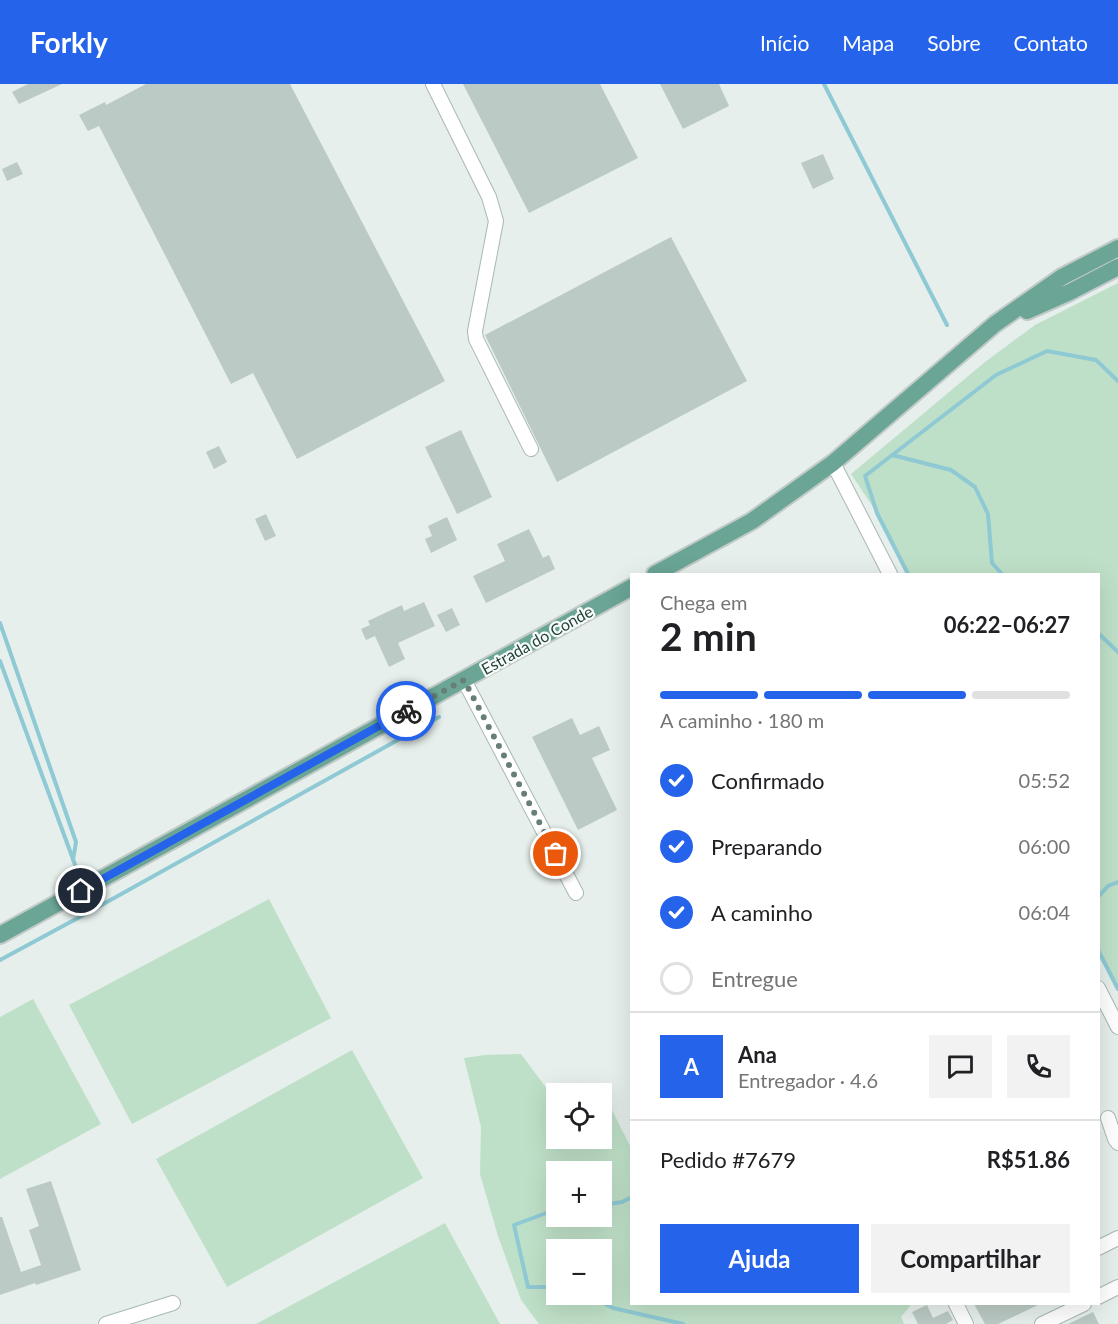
<!DOCTYPE html>
<html lang="pt">
<head>
<meta charset="utf-8">
<style>
	body { margin:0; font-family:Lato,sans-serif; background:#f2f2f2; color:#202124; height:100vh; display:flex; flex-direction:column; font-size:22px; white-space:nowrap }
	* { box-sizing:border-box; margin:0 }
	p { font-size:20px; color:#757577 }
	.icon { flex:none; width:33px; height:33px; fill:none; stroke:currentColor; stroke-width:2; stroke-linecap:round; stroke-linejoin:round }
	.map { position:relative; flex:1; overflow:hidden }
	.drawer { position:absolute; left:630px; top:489px; width:470px; height:732px; display:flex; flex-direction:column; background:#fff; border-radius:0px; box-shadow:0 6px 24px #0002 }
	.drawer>* { flex:none }
	.buttons { position:absolute; left:546px; top:999px; display:grid; gap:12px }
	.buttons a { display:grid; place-items:center; width:66px; height:66px; border-radius:0px; background:#fff; box-shadow:0 6px 24px #0002; font-size:30px }
	.pin { position:absolute; display:grid; place-items:center; width:51px; height:51px; color:#fff; margin:-26px; border:3px solid #fff; border-radius:50%; box-shadow:0 2px 6px #0007 }
	.courier { position:absolute; display:grid; place-items:center; width:60px; height:60px; margin:-30px; border:4px solid #2563eb; border-radius:50%; background:#fff; color:#222; box-shadow:0 2px 8px #0007 }
	.summary em { font-style:normal; font-weight:700 }
	.summary div { display:flex; flex-direction:column-reverse }
	.summary { display:flex; align-items:center; justify-content:space-between; height:102px; padding:0 30px }
	h1 { font-size:39px; font-weight:700; line-height:45px }
	.bar { display:grid; grid-template-columns:repeat(4,1fr); gap:9px 6px; align-content:center; height:72px; padding:0 30px }
	.bar i { height:8px; border-radius:4px; background:#e0e0e0 }
	.bar .current { background:#2563eb }
	.bar p { grid-column:span 4 }
	.line { display:flex; align-items:center; gap:15px; padding:0 30px; border-top:2px solid #e0e0e0 }
	.line div { flex:1 }
	.round { display:grid; place-items:center; flex:none; width:63px; height:63px; border-radius:0px; background:#f2f2f2 }
	ol { padding:0 30px; list-style:none }
	li { display:flex; align-items:center; gap:18px; height:66px }
	li p { margin-inline-start:auto }
	li .icon { padding:6px; border-radius:50%; background:#2563eb; color:#fff; stroke-width:4 }
	li:last-child { color:#757577 }
	li i { width:33px; height:33px; border:3px solid #e0e0e0; border-radius:50% }
	.primary-button { display:flex; gap:12px; margin-top:auto; padding:12px 30px }
	.primary-button a { flex:1; height:69px; border-radius:0px; background:#2563eb; color:#fff; font-size:24px; font-weight:700; line-height:69px; text-align:center }
	.primary-button a+a { background:#f2f2f2; color:#202124 }
	header { display:flex; align-items:center; gap:36px; box-sizing:border-box; height:84px; padding:0 30px; background:#2563eb; color:#fff }
	header strong { font-size:28px }
	nav { display:flex; gap:33px; margin-inline-start:auto; font-size:21px }
	.map>svg:first-child { display:block }
</style>
</head>
<body>
<header>
<strong>Forkly</strong>
<nav><a>Início</a><a>Mapa</a><a>Sobre</a><a>Contato</a></nav>
</header>
<div class="map">
<svg width="1118" height="1240" viewBox="0 0 1118 1240">
	<rect width="100%" height="100%" fill="#e6efeb"/>
	<path fill="#bfe0c8" fill-rule="evenodd" d="M 1118,199 L 1118,905 L 1098,866 L 1098,490 L 908,490 L 877,429 L 851,390 L 985,278 L 1035,241 Z
		M 269,815 L 331,934 L 132,1040 L 69,921 Z
		M 33,915 L 101,1040 L 0,1095 L 0,933 Z
		M 352,966 L 423,1094 L 227,1203 L 156,1075 Z
		M 521,970 L 556,1017 L 556,1054 L 602,1054 L 602,1023 L 610,1022 L 631,1064 L 632,1220 L 909,1220 L 910,1222 L 901,1233 L 904,1240 L 539,1240 L 521,1216 L 498,1152 L 480,1090 L 481,1043 L 464,974 L 485,971 ZM 556,1088 L 602,1088 L 602,1132 L 556,1132 ZM 556,1166 L 602,1166 L 602,1210 L 556,1210 Z
		M 445,1139 L 500,1240 L 256,1240 Z"/>
	<g fill="none" stroke-linecap="round" stroke-linejoin="round">
		<path stroke="#8ec9d4" stroke-width="4" d="M 824,0 L 947,241
			M 892,371 L 951,386 L 975,403 L 988,430 L 992,479 L 1002,490
			M 908,490 L 877,429 L 865,392 L 996,291 L 1047,267 L 1096,276 L 1118,297
			M 0,539 L 76,758 L 73,776
			M 1098,549 L 1118,568
			M 0,577 L 77,786
			M 1098,813 L 1108,802 L 1118,798
			M 89,818 L 89,828
			M 1098,866 L 1118,905
			M 0,876 L 89,828 L 439,633
			M 602,1121 L 622,1118 L 632,1113
			M 556,1127 L 549,1128 L 514,1141 L 528,1203 L 556,1203
			M 586,1210 L 613,1224 L 683,1240"/>
	</g>
	<path fill="#bbcac4" d="M 28,0 L 62,0 L 19,20 L 12,8 Z
		M 146,0 L 290,0 L 445,297 L 297,375 L 253,289 L 231,300 L 99,42 L 88,47 L 79,31 L 105,18 L 106,21 Z
		M 463,0 L 600,0 L 638,74 L 529,129 Z
		M 660,0 L 719,0 L 729,22 L 683,45 Z
		M 823,70 L 834,95 L 813,105 L 801,79 Z
		M 17,78 L 23,90 L 7,97 L 2,85 Z
		M 671,153 L 747,297 L 557,398 L 485,251 Z
		M 461,346 L 492,413 L 457,430 L 425,363 Z
		M 219,362 L 227,378 L 214,385 L 206,368 Z
		M 266,430 L 276,452 L 265,457 L 255,435 Z
		M 447,433 L 457,456 L 431,469 L 425,455 L 432,452 L 428,442 Z
		M 529,445 L 543,474 L 549,471 L 555,485 L 486,519 L 473,492 L 505,477 L 497,460 Z
		M 424,518 L 435,542 L 398,559 L 405,575 L 389,583 L 375,552 L 366,556 L 361,545 L 370,541 L 368,537 L 402,521 L 404,527 Z
		M 452,524 L 460,541 L 446,548 L 437,531 Z
		M 572,634 L 580,651 L 599,642 L 610,666 L 592,674 L 617,726 L 578,746 L 532,653 Z
		M 51,1097 L 81,1186 L 36,1201 L 35,1199 L 0,1211 L 0,1133 L 2,1133 L 21,1188 L 41,1181 L 29,1146 L 39,1142 L 26,1105 Z
		M 974,1220 L 1040,1220 L 998,1240 L 985,1240 Z
		M 927,1221 L 933,1234 L 948,1227 L 953,1236 L 946,1240 L 918,1240 L 912,1228 Z
		M 1093,1228 L 1099,1240 L 1068,1240 Z"/>
	<g fill="none" stroke-linecap="round" stroke-linejoin="round">
		<g stroke="#a8b8b2" stroke-width="16">
			<path id="minor" d="M 433,0 L 489,113 L 496,137 L 475,247 L 476,255 L 531,365
				M 833,379 L 890,490
				M 464,596 L 576,809
				M 1098,904 L 1118,943
				M 1108,1034 L 1115,1055 L 1118,1059
				M 1098,1164 L 1118,1154
				M 1098,1213 L 1118,1203
				M 956,1220 L 966,1240
				M 106,1240 L 173,1219
				M 1042,1240 L 1084,1220"/>
		</g>
		<g stroke="#c2cac8" stroke-width="20">
			<path id="major" d="M 1027,227 L 1070,208 L 1118,183
				M 655,490 L 752,437 L 833,379 L 995,240 L 1062,193 L 1118,164
				M 0,851 L 632,503"/>
		</g>
		<use href="#minor" stroke="#fff" stroke-width="14"/>
		<use href="#major" stroke="#6aa596" stroke-width="16"/>
	</g>
	<g fill="none" stroke-linecap="round" stroke-linejoin="round">
		<path stroke="#687f78" stroke-width="6" stroke-dasharray="0 10.8" d="M 406,627 L 464,596 L 556,770"/>
		<path stroke="#2563eb" stroke-width="8" d="M 81,807 L 406,627"/>
	</g>
	<g text-anchor="middle" stroke-width="4.5" stroke-linejoin="round" paint-order="stroke">
		<g font-size="16" fill="#24423a" stroke="#f7fbf9">
			<text transform="translate(537 556) rotate(-29)" y="6">Estrada do Conde</text>
		</g>
	</g>
</svg>
<div class="buttons">
<a><svg class="icon" aria-label="locate" viewBox="0 0 24 24"><circle cx="12" cy="12" r="6"/><path d="M12 2v4M12 18v4M2 12h4M18 12h4"/></svg></a>
<a>+</a>
<a>−</a>
</div>
<div class="pin" style="left:556px;top:770px;background:#ea580c"><svg class="icon" aria-label="bag" viewBox="0 0 24 24"><path d="M5 8h14l-1 12H6zM9 8a3 3 0 0 1 6 0"/></svg></div>
<div class="pin" style="left:81px;top:807px;background:#1f2937"><svg class="icon" aria-label="home" viewBox="0 0 24 24"><path d="M3 11l9-7 9 7M6 9v11h12V9"/></svg></div>
<div class="courier" style="left:406px;top:627px"><svg class="icon" aria-label="bike" viewBox="0 0 24 24"><circle cx="6" cy="16" r="4"/><circle cx="18" cy="16" r="4"/><path d="M6 16l4-8h5l3 8M10 8l3 8H6M13 5h3"/></svg></div>
<section class="drawer">
<div class="summary"><div><h1>2 min</h1><p>Chega em</p></div><em>06:22–06:27</em></div>
<div class="bar"><i class="current"></i><i class="current"></i><i class="current"></i><i></i><p>A caminho · 180 m</p></div>
<ol>
<li><svg class="icon" aria-label="check" viewBox="0 0 24 24"><path d="M5 12l5 5 9-10"/></svg>Confirmado<p>05:52</p></li>
<li><svg class="icon" aria-label="check" viewBox="0 0 24 24"><path d="M5 12l5 5 9-10"/></svg>Preparando<p>06:00</p></li>
<li><svg class="icon" aria-label="check" viewBox="0 0 24 24"><path d="M5 12l5 5 9-10"/></svg>A caminho<p>06:04</p></li>
<li><i></i>Entregue</li>
</ol>
<div class="line" style="height:108px"><b class="round" style="background:#2563eb;color:#fff">A</b><div><b>Ana</b><p>Entregador · 4.6</p></div><a class="round"><svg class="icon" aria-label="chat" viewBox="0 0 24 24"><path d="M4 5h16v11H9l-5 4z"/></svg></a><a class="round"><svg class="icon" aria-label="phone" viewBox="0 0 24 24"><path d="M5 4h4l2 5-3 2q2 4 5 5l2-3 5 2v4C11 20 4 13 5 4z"/></svg></a></div>
<div class="line" style="height:78px"><div>Pedido #7679</div><b>R$51.86</b></div>
<div class="primary-button"><a>Ajuda</a><a>Compartilhar</a></div>
</section>
</div>
</body>
</html>
